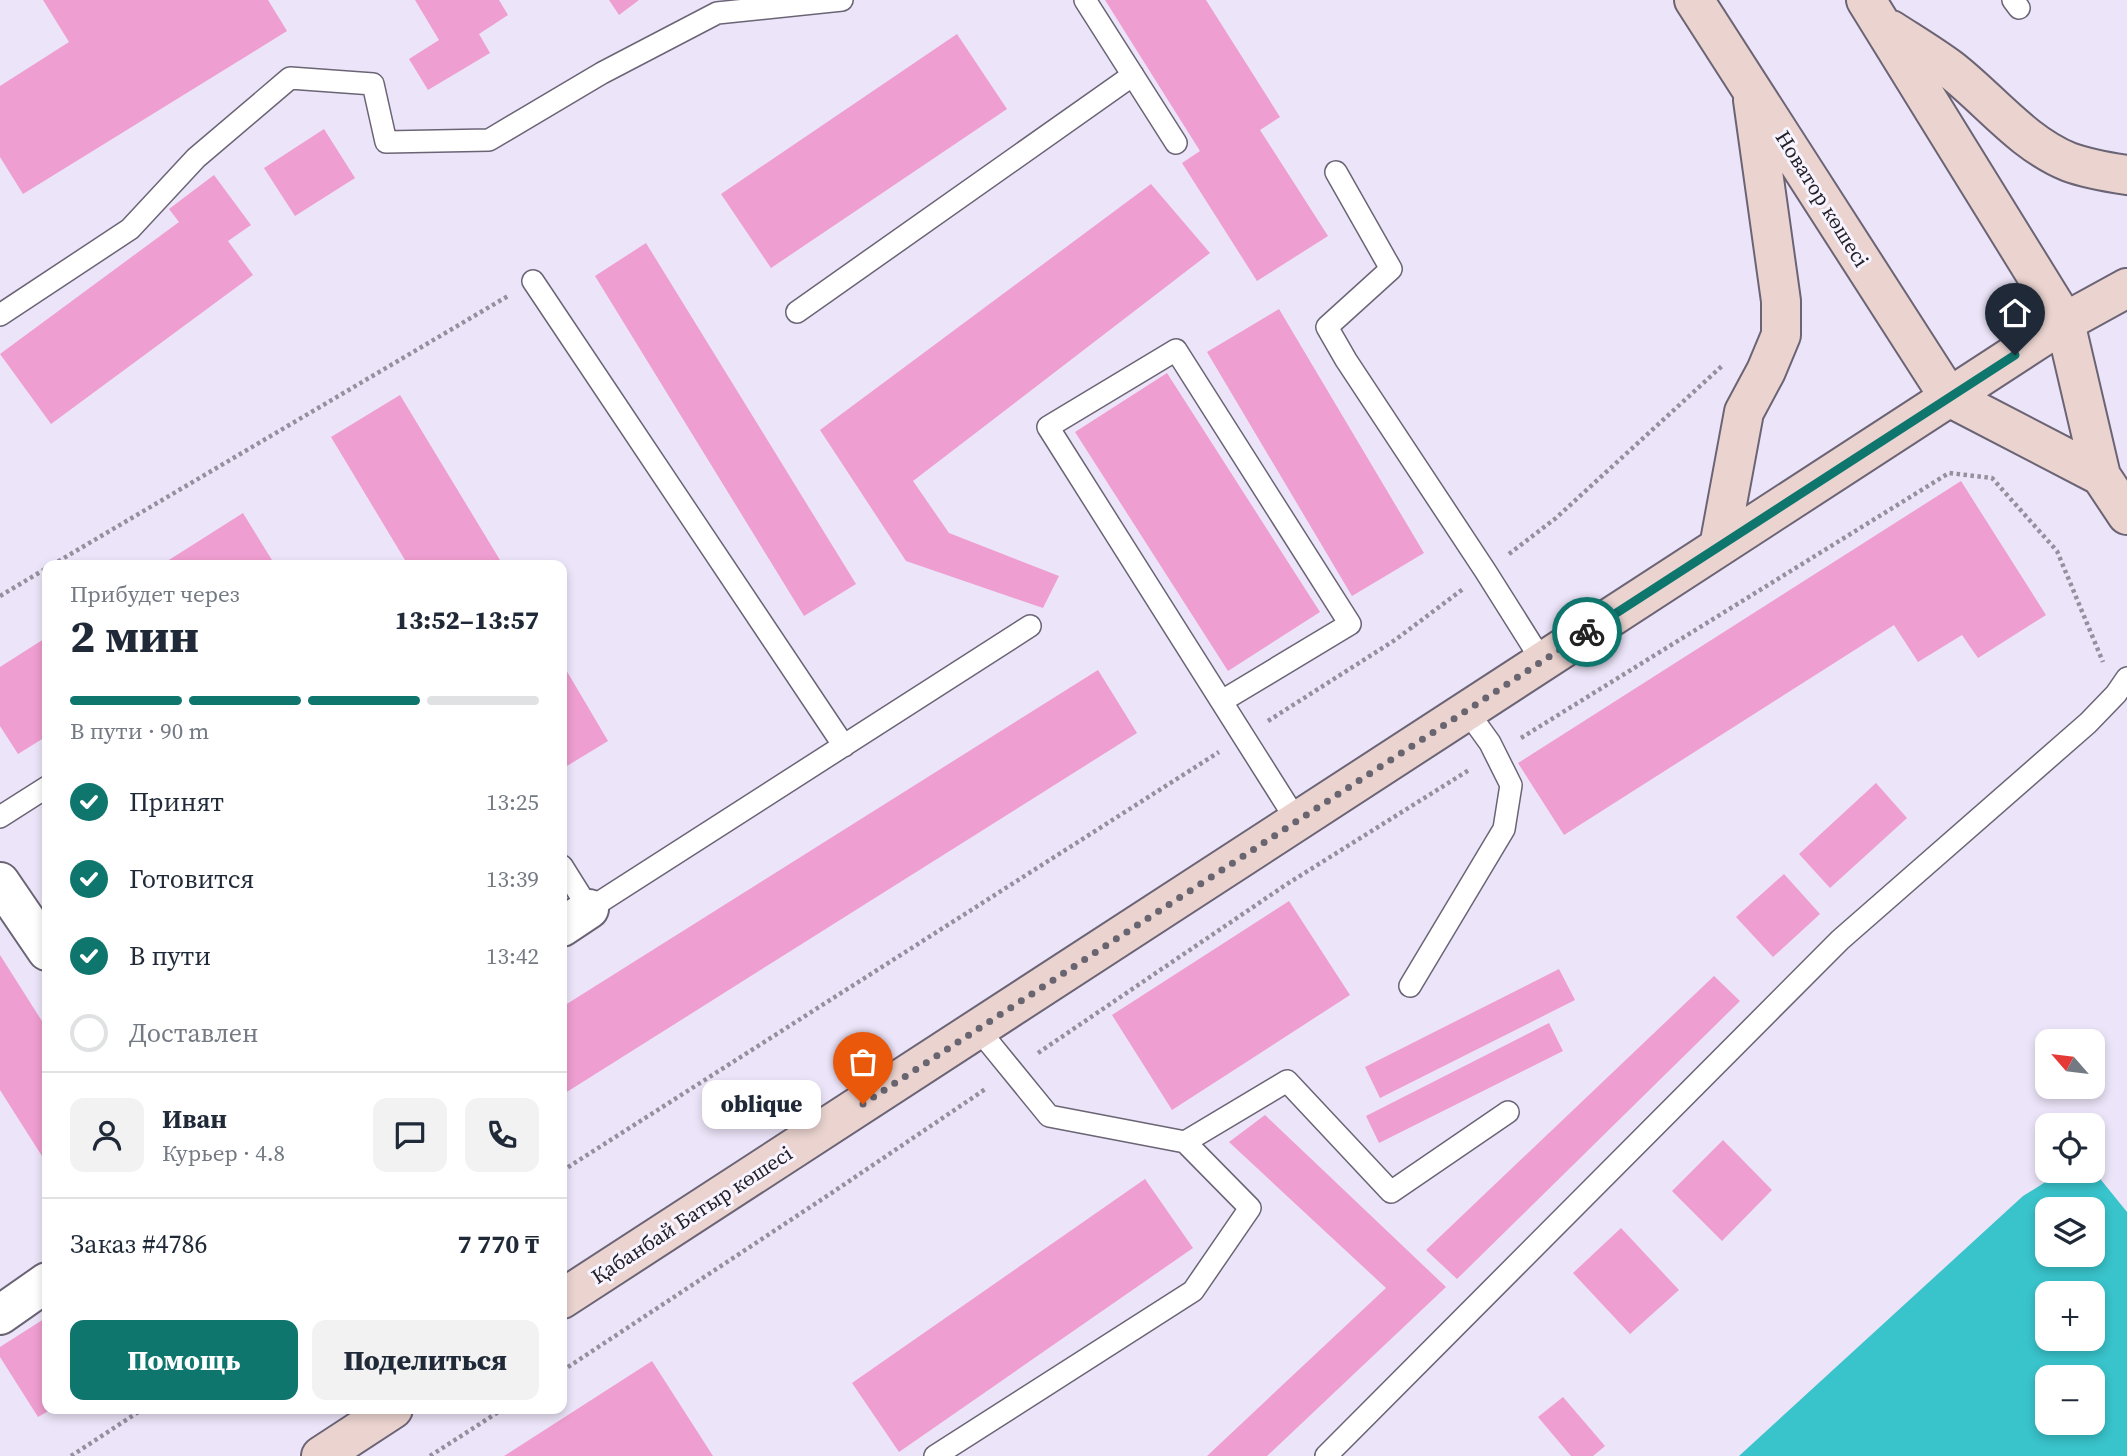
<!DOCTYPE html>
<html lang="ru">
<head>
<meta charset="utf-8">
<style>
	body { margin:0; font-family:"Source Serif 4",serif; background:#f2f2f3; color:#1f2937; height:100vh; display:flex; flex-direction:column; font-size:26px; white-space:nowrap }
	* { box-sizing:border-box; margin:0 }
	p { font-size:23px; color:#747a83 }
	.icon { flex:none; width:38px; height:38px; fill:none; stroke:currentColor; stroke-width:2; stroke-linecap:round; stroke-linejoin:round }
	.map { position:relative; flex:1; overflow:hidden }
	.side { position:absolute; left:42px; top:560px; width:525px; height:854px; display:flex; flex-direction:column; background:#fff; border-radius:14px; box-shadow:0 4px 10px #0003 }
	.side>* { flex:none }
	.needle { width:46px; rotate:298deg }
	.controls { position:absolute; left:2035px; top:1029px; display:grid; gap:14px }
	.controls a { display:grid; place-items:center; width:70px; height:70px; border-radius:14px; background:#fff; box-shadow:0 4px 10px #0003; font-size:35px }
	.pin { position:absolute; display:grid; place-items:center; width:60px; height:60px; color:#fff; margin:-72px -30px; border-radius:50% 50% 50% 0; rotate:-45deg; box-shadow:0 0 7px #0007 }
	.pin .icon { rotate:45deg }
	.courier { position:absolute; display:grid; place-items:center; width:70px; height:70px; margin:-35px; border:5px solid #0f766e; border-radius:50%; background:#fff; color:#222; box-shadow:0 2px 9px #0007 }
	.bubble { position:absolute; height:49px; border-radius:14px; background:#fff; box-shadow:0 4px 10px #0003; font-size:23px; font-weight:800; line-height:49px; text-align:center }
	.summary em { font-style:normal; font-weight:800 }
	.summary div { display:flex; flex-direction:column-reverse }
	.summary { display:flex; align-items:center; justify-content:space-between; height:119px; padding:0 28px }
	h1 { font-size:46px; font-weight:800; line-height:52px }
	.bar { display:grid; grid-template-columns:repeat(4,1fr); gap:10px 7px; align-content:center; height:84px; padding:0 28px }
	.bar i { height:9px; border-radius:5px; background:#e0e1e3 }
	.bar .active { background:#0f766e }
	.bar p { grid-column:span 4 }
	.line { display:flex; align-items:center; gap:18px; padding:0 28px; border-top:2px solid #e0e1e3 }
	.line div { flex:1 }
	.round { display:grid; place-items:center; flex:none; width:74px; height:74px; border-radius:14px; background:#f2f2f3 }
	ol { padding:0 28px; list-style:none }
	li { display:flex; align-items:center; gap:21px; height:77px }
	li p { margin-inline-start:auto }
	li .icon { padding:7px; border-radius:50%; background:#0f766e; color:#fff; stroke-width:4 }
	li:last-child { color:#747a83 }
	li i { width:38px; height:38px; border:4px solid #e0e1e3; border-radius:50% }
	.button { display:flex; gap:14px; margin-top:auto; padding:14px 28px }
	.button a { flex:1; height:80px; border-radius:14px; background:#0f766e; color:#fff; font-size:28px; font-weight:800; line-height:80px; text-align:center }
	.button a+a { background:#f2f2f3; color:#1f2937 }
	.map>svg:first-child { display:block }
</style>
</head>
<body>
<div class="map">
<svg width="2127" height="1456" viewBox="0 0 2127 1456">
	<rect width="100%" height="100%" fill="#ece4f8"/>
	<path fill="#39c3cb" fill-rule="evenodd" d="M 2093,1170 L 2127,1212 L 2127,1456 L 1739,1456 L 2023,1196 L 2063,1171 ZM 2048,1209 L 2093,1209 L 2093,1255 L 2048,1255 ZM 2048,1293 L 2093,1293 L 2093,1339 L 2048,1339 ZM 2048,1377 L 2093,1377 L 2093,1423 L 2048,1423 Z"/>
	<path fill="#ee9ed0" d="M 43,0 L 268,0 L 287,31 L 23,194 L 0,157 L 0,86 L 69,42 Z
		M 415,0 L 499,0 L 508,15 L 479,34 L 490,53 L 428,90 L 409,59 L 439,40 Z
		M 609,0 L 639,0 L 619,15 Z
		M 1105,0 L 1206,0 L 1280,117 L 1260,130 L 1328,236 L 1257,281 L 1182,163 L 1200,151 Z
		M 957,34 L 1007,109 L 771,268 L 721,194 Z
		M 324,129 L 355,178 L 295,216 L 264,168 Z
		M 214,175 L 251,225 L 228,241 L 253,275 L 51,424 L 0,354 L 179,222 L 169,209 Z
		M 1151,184 L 1210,253 L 913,481 L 949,533 L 1059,576 L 1043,608 L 906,561 L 820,430 Z
		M 646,243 L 856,584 L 804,616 L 595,276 Z
		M 1279,309 L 1424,553 L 1352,596 L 1207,352 Z
		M 1167,373 L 1320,612 L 1228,671 L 1075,432 Z
		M 400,395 L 503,565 L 408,565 L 331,437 Z
		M 1961,481 L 2046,615 L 1978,658 L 1962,635 L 1918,662 L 1894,625 L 1564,835 L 1518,763 Z
		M 243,513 L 275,565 L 161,565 Z
		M 47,637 L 47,736 L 18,754 L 0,726 L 0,667 Z
		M 562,663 L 608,741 L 562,769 Z
		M 1098,670 L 1137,733 L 562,1095 L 562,1007 Z
		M 1876,783 L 1907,818 L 1830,888 L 1799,854 Z
		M 1784,874 L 1820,914 L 1773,957 L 1736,917 Z
		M 1289,901 L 1350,995 L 1172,1110 L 1112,1015 Z
		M 0,955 L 47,1029 L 47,1164 L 0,1090 Z
		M 1559,969 L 1575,1000 L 1380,1098 L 1365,1067 Z
		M 1714,976 L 1740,1001 L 1457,1279 L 1426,1250 Z
		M 1549,1023 L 1563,1051 L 1379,1143 L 1366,1116 Z
		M 1265,1115 L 1446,1287 L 1267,1456 L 1207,1456 L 1386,1288 L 1229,1142 Z
		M 1723,1140 L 1772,1190 L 1722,1241 L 1672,1191 Z
		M 1145,1179 L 1193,1248 L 899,1452 L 852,1383 Z
		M 1621,1228 L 1679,1290 L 1630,1334 L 1573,1273 Z
		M 47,1317 L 47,1409 L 52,1409 L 38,1417 L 0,1357 L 0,1347 Z
		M 652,1361 L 713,1456 L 504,1456 Z
		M 1563,1397 L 1605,1446 L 1593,1456 L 1571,1456 L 1538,1417 Z"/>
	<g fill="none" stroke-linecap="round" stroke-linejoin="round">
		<g stroke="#6b6475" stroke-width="24">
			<path id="lane" d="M 1085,0 L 1176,143
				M 2013,0 L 2019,8
				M 1336,172 L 1391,269 L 1327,327 L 1346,360 L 1486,572 L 1542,661
				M 533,281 L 844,746
				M 797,312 L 1133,75
				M 0,315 L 130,229 L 196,158 L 290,78 L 373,84 L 386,142 L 489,140 L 602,73 L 717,13 L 842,0
				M 1222,701 L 1350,624 L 1176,350 L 1048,427 L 1297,821
				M 0,817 L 47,787
				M 562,866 L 589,909 L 1030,626
				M 1410,986 L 1504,829 L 1511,785 L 1490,743 L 1467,711
				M 1185,1142 L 1287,1081 L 1391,1192 L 1508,1112
				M 935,1456 L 1193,1291 L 1250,1208 L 1185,1142 L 1049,1116 L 978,1029
				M 1326,1456 L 1840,940 L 2088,723 L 2116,694 L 2127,678"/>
		</g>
		<g stroke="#6b6475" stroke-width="42">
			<path id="street" d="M 0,882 L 47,951
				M 562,927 L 589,909
				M 0,1315 L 47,1282"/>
		</g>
		<g stroke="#6b6475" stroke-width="42">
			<path id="secondary" d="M 1694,0 L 1949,397 L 2101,476
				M 1866,0 L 2065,322 L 2101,476 L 2127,515
				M 1891,30 C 1911,43 1931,55 1950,69 C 1989,99 2022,143 2069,162 C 2088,169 2107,172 2127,175
				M 1719,547 L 1744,412 L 1766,371 L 1781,335 L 1781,301 L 1753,100
				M 562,1299 L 2065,322 L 2127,288
				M 321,1456 L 393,1409"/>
		</g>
		<path stroke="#958f9e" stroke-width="4.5" stroke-dasharray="3.5 3.5" stroke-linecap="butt" d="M 1509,554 L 1556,518 L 1723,365
			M 52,565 L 508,296
			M 0,596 L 47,568
			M 1268,721 L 1395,640 L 1463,589
			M 1521,738 L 1949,473 L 1992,478 L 2057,551 L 2103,662
			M 1038,1053 L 1287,884 L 1469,770
			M 562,1171 L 1219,752
			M 562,1371 L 833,1192 L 987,1088
			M 71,1456 L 143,1409
			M 430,1456 L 503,1409"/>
		<use href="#lane" stroke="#fff" stroke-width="21"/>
		<use href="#street" stroke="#fff" stroke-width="38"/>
		<use href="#secondary" stroke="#ebd4d0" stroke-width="38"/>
	</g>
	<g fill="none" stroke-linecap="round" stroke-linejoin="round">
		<path stroke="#696570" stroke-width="7" stroke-dasharray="0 12.6" d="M 863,1104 L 1587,632"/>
		<path stroke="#0f766e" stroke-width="9" d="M 1587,632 L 2015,355"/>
	</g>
	<g text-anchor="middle" stroke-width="6" stroke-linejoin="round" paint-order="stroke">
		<g font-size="21" fill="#232027" stroke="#f7f3ff">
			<text transform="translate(1822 199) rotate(58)" y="7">Новатор көшесі</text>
			<text transform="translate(692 1215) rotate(-33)" y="7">Қабанбай Батыр көшесі</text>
		</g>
	</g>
</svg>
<div class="controls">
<a><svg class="needle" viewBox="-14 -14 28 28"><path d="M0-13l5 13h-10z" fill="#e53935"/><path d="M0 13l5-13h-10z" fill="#747a83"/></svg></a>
<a><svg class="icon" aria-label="locate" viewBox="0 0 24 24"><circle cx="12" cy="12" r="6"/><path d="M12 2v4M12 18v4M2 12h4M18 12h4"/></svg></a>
<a><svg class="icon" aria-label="layers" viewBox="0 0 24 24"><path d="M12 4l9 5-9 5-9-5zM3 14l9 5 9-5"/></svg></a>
<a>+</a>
<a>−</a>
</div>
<div class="pin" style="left:863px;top:1104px;background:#ea580c"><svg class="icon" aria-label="bag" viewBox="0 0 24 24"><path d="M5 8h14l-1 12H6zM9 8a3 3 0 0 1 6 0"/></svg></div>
<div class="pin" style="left:2015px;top:355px;background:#1f2937"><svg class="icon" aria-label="home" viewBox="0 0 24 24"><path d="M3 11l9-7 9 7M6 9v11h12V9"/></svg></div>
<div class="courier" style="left:1587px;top:632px"><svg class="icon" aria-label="bike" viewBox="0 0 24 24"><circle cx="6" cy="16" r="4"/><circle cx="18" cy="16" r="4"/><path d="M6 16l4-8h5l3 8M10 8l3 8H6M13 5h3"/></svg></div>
<div class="bubble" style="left:702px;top:1080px;width:119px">oblique</div>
<section class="side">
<div class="summary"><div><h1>2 мин</h1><p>Прибудет через</p></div><em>13:52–13:57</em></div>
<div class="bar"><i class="active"></i><i class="active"></i><i class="active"></i><i></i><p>В пути · 90 m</p></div>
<ol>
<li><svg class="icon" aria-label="check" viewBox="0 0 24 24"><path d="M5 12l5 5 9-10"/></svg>Принят<p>13:25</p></li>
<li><svg class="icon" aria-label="check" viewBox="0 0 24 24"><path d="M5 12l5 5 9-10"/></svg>Готовится<p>13:39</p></li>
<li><svg class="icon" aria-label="check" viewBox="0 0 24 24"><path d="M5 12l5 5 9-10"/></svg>В пути<p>13:42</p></li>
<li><i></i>Доставлен</li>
</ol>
<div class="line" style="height:126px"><a class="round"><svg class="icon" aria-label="person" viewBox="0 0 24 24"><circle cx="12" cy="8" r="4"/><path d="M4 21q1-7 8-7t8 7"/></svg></a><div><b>Иван</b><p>Курьер · 4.8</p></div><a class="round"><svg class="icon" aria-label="chat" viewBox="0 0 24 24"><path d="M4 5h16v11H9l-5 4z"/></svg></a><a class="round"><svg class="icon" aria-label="phone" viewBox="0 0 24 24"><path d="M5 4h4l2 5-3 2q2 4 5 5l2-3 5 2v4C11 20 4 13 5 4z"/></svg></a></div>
<div class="line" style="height:91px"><div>Заказ #4786</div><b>7 770 ₸</b></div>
<div class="button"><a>Помощь</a><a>Поделиться</a></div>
</section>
</div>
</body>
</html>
